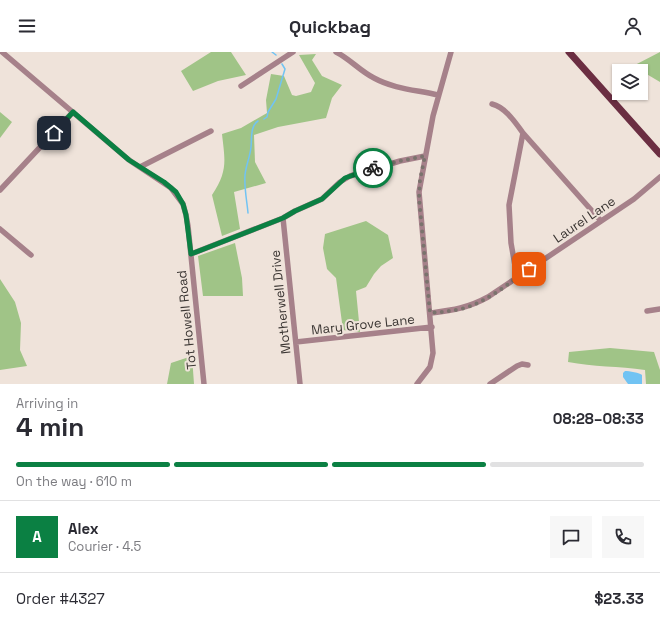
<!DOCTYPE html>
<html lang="en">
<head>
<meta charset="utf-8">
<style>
	body { margin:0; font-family:"Space Grotesk",sans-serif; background:#f7f7f7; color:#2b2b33; height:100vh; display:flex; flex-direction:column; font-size:15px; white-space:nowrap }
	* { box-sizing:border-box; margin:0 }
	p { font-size:13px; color:#7c7c81 }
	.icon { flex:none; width:22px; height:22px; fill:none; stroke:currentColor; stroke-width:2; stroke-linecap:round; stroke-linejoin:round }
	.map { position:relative; height:332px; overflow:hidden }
	.drawer { display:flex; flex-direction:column; background:#fff; flex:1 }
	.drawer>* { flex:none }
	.tools { position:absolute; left:612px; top:12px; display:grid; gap:8px }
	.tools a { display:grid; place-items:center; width:36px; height:36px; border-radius:0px; background:#fff; box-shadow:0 1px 3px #0004; font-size:20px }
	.pin { position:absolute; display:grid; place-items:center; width:34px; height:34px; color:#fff; margin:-17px; border-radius:8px; box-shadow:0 2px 6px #0006 }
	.courier { position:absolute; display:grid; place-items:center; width:40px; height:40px; margin:-20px; border:3px solid #0b8043; border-radius:50%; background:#fff; color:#222; box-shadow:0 1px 5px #0007 }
	.overview em { font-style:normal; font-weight:700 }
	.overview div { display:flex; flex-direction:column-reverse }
	.overview { display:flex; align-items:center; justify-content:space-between; height:68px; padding:0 16px }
	h1 { font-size:26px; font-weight:700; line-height:30px }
	.bar { display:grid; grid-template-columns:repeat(4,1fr); gap:6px 4px; align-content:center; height:48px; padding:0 16px }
	.bar i { height:5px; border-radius:3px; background:#e1e1e2 }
	.bar .selected { background:#0b8043 }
	.bar p { grid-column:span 4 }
	.line { display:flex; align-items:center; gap:10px; padding:0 16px; border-top:1px solid #e1e1e2 }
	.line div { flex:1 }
	.round { display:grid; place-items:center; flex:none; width:42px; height:42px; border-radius:0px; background:#f7f7f7 }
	header { display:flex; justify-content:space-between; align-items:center; height:52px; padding:0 16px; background:#fff; font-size:18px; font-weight:700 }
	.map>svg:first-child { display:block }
</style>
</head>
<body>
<header><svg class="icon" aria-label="menu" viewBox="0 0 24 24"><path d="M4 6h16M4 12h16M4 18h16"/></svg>Quickbag<svg class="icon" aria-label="person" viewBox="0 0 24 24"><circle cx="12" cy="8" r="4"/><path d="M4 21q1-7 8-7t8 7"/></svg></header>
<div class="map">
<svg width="660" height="332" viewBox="0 0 660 332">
	<rect width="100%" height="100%" fill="#efe3da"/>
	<path fill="#a0c487" d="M 211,0 L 231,0 L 246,23 L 218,29 L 193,39 L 181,19 Z
		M 660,0 L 660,30 L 633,14 Z
		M 316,2 L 312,8 L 322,24 L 342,33 L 332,46 L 326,66 L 278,75 L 254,83 L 255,110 L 266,131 L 234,140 L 240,177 L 222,184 L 212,143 C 228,119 225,109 222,82 L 241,76 L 267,61 L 266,48 L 271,22 L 284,24 L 292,43 L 296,44 L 311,40 L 315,31 L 299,3 Z
		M 0,60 L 12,70 L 0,86 Z
		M 366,169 L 388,183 L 393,206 L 381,214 L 374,222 L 366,235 L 356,239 L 360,280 L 343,278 L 336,226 L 327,217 L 323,196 L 325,182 Z
		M 235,191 L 242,226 L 243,244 L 203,244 L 198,204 Z
		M 0,227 L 15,250 L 21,271 L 20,298 L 27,314 L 0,318 Z
		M 610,296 L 654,300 L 660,318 L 660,332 L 646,332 L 645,318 C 619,314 593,315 568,310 L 569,300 Z
		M 192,304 L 194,332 L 167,332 L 171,311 Z"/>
	<path fill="#71c3f3" d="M 625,319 C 629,319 640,321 642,323 L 642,332 L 628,332 L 623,325 L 623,321 Z"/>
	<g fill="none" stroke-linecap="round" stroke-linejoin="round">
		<path stroke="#71c3f3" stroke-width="1.5" d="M 272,0 L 276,3
			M 264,67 L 267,65 L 268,60 L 276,47 L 285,17 L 282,12
			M 248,161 C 247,149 244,136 245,123 C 246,113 250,105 251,95 C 252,87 250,74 258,69"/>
		<path stroke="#a6818a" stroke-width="5.5" d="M 2,0 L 129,108 L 171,136 L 183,152 L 186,163 L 188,174 L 204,332
			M 336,0 C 350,7 360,19 374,26 C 394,37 417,38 438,43
			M 241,34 L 293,0
			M 492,52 C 505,55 515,70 523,81 L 509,153 L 511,191 L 517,225
			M 523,81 L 601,169
			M 140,115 L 211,79
			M 0,138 L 73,60
			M 283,166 L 300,332
			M 0,177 L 31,203
			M 191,202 L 283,166 L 295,159 L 322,147 L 340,130 L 350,124 L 400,109 L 425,104
			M 647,259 L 660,257
			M 431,261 C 453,258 468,256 488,245 L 634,147 L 660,125
			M 296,290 L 432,275
			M 417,332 L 430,315 L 433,301 L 419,140 L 433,64 L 451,0
			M 490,332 L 517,314 L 522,312 L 528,313"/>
		<path stroke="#6b2e42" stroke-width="7" d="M 569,0 L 660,102"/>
	</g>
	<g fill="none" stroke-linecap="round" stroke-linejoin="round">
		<path stroke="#7a736d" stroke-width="4" stroke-dasharray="0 7.2" d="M 373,116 L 400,109 L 425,104 L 420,128 L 419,146 L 430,261 C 442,260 453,259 465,256 C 488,249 509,231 529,217"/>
		<path stroke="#0b8043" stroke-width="5" d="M 54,81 L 73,60 L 129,108 L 164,130 L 176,140 L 183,152 L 186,163 L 191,202 L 283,166 L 295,159 L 322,147 L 345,126 L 373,116"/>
	</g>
	<g text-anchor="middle" stroke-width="4" stroke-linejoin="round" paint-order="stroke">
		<g font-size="13" fill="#3b3633" stroke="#efe3da">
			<text transform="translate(584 167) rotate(-34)" y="5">Laurel Lane</text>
			<text transform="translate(280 250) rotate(-96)" y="5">Motherwell Drive</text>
			<text transform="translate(186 268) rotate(-96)" y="5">Tot Howell Road</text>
			<text transform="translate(363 272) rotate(-6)" y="5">Mary Grove Lane</text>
		</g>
	</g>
</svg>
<div class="tools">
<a><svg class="icon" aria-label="layers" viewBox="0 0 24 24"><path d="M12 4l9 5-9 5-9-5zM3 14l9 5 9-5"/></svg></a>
</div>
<div class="pin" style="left:529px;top:217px;background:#ea580c"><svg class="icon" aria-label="bag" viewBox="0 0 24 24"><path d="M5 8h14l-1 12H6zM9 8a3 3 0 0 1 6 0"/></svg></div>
<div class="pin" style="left:54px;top:81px;background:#1f2937"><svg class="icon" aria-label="home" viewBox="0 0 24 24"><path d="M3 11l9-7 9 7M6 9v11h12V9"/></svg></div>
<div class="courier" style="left:373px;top:116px"><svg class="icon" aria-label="bike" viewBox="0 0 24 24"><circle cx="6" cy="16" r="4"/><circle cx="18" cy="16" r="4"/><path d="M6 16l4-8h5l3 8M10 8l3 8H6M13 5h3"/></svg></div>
</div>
<section class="drawer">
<div class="overview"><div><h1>4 min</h1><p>Arriving in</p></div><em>08:28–08:33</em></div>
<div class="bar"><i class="selected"></i><i class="selected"></i><i class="selected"></i><i></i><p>On the way · 610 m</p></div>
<div class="line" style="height:72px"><b class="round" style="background:#0b8043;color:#fff">A</b><div><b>Alex</b><p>Courier · 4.5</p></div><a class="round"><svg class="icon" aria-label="chat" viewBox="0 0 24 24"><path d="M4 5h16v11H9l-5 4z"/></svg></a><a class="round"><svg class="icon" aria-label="phone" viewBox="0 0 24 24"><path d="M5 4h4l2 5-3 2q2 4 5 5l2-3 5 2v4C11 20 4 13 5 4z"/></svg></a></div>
<div class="line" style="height:52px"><div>Order #4327</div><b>$23.33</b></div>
</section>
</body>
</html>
